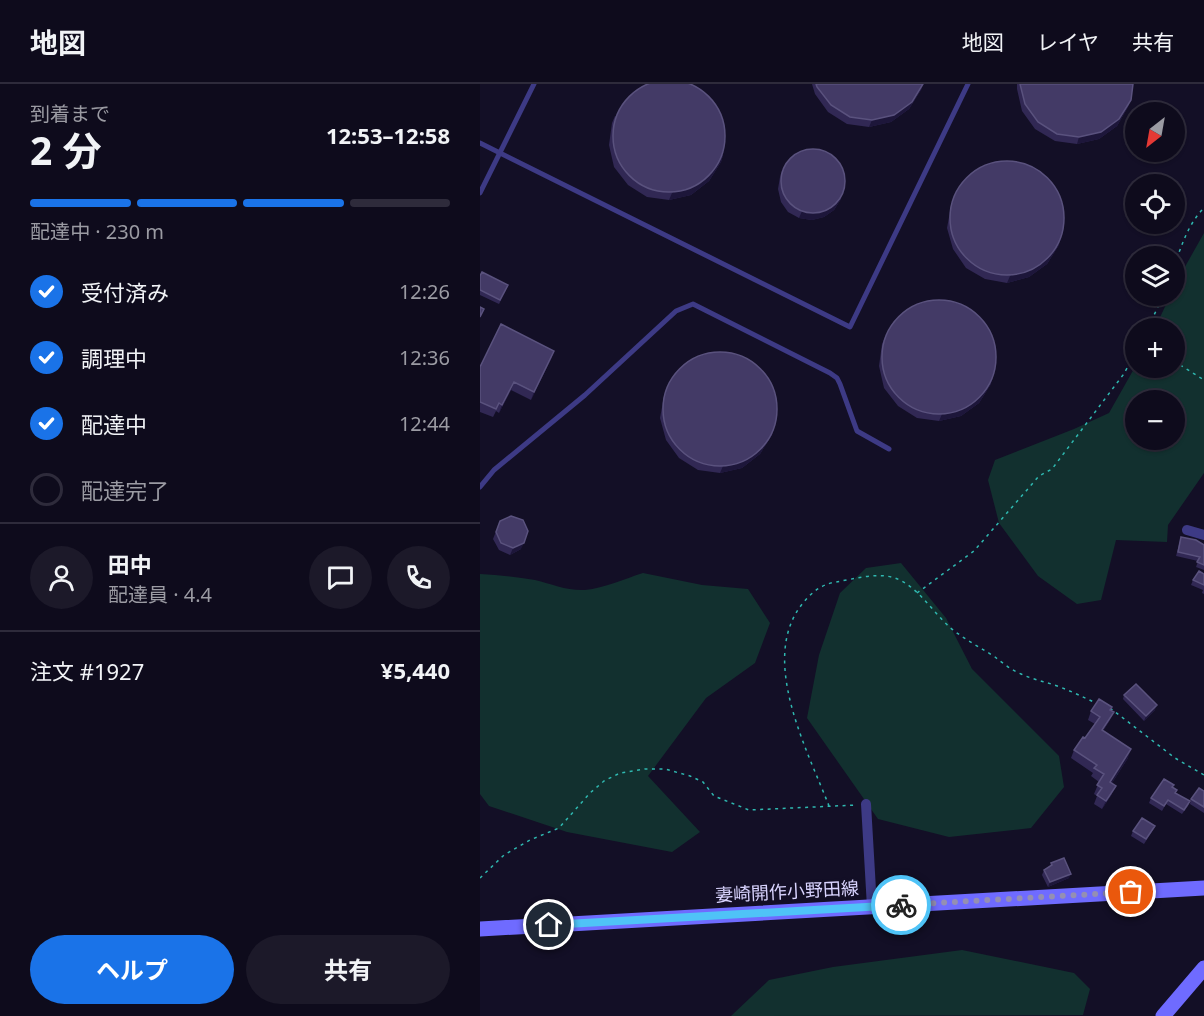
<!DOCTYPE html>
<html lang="ja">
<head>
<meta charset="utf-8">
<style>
	body { margin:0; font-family:"Noto Sans","Noto Sans JP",sans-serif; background:#1c1929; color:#f1f3f6; height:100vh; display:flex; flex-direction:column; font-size:22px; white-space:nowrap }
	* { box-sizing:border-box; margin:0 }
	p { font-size:20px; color:#9b9ba3 }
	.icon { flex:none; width:33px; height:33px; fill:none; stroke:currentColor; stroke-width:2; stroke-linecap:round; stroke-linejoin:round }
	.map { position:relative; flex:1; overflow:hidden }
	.sheet { display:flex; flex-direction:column; background:#0e0b1c; width:480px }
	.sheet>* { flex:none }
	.needle { width:39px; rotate:211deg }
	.tools { position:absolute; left:645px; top:18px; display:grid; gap:12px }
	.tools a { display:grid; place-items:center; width:60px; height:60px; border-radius:50%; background:#0e0b1c; box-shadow:0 2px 4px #0004,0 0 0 2px #2e2b3b; font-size:30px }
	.pin { position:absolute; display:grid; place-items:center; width:51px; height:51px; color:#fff; margin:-26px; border:3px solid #fff; border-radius:50%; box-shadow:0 2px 6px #0007 }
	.courier { position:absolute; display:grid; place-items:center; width:60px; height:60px; margin:-30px; border:4px solid #4fc3f7; border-radius:50%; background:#fff; color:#222; box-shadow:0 2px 8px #0007 }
	.summary em { font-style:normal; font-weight:700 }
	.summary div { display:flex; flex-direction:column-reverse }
	.summary { display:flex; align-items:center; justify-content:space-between; height:102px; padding:0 30px }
	h1 { font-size:39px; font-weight:700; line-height:45px }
	.bar { display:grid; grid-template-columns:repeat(4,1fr); gap:9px 6px; align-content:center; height:72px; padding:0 30px }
	.bar i { height:8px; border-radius:4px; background:#2e2b3b }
	.bar .selected { background:#1a73e8 }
	.bar p { grid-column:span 4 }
	.line { display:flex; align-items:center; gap:15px; padding:0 30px; border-top:2px solid #2e2b3b }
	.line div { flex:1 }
	.round { display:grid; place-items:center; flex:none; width:63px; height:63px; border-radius:32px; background:#1c1929 }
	ol { padding:0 30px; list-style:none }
	li { display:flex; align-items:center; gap:18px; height:66px }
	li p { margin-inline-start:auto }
	li .icon { padding:6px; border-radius:50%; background:#1a73e8; color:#fff; stroke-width:4 }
	li:last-child { color:#9b9ba3 }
	li i { width:33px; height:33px; border:3px solid #2e2b3b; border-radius:50% }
	.button { display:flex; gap:12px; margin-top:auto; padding:12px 30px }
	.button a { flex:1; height:69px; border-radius:36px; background:#1a73e8; color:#fff; font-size:24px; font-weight:700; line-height:69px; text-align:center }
	.button a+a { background:#1c1929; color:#f1f3f6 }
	header { display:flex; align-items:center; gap:36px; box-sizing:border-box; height:84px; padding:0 30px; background:#0e0b1c; border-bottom:2px solid #2e2b3b }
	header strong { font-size:28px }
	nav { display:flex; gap:33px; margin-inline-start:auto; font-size:21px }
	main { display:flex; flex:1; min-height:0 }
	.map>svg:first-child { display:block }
</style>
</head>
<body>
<header>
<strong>地図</strong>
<nav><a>地図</a><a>レイヤ</a><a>共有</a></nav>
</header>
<main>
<section class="sheet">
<div class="summary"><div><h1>2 分</h1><p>到着まで</p></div><em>12:53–12:58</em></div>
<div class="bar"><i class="selected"></i><i class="selected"></i><i class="selected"></i><i></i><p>配達中 · 230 m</p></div>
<ol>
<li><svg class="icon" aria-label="check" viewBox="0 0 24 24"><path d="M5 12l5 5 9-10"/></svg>受付済み<p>12:26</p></li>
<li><svg class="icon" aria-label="check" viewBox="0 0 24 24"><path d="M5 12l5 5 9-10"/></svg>調理中<p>12:36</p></li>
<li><svg class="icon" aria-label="check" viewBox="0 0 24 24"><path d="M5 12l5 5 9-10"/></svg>配達中<p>12:44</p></li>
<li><i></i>配達完了</li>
</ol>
<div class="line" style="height:108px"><a class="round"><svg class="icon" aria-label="person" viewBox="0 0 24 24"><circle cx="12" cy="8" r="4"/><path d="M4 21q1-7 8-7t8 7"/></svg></a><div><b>田中</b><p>配達員 · 4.4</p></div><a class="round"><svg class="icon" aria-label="chat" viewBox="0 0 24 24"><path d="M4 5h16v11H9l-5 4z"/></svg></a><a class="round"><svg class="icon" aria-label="phone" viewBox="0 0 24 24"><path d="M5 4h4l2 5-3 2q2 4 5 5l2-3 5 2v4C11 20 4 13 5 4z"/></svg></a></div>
<div class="line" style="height:78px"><div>注文 #1927</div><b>¥5,440</b></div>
<div class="button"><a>ヘルプ</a><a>共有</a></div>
</section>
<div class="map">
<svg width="724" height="932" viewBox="0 0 724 932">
	<rect width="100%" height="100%" fill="#130f26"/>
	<path fill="#12302f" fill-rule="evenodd" d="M 724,149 L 724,389 L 688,441 L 687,458 L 636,456 L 621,516 L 597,520 L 558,492 L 519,439 L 508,396 L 515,376 L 594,345 L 629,329 L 655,283 L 694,284 L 694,244 L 675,244 L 690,212 L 694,212 L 695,203 L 697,197 ZM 656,316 L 694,316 L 694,356 L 656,356 Z
		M 421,479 L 466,534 L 492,585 L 579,672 L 584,703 L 551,744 L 469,753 L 398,735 L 327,634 L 339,571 L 360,509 L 386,484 Z
		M 163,489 L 222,501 L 268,505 L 290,539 L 275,579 L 226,614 L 168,692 L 220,748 L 192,768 L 87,748 L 9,722 L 0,710 L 0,490 C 18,491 37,493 55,496 C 72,500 87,507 105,506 C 125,504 144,495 163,489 Z
		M 482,866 L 594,889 L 610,905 L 603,931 L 251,932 L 289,896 L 353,883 Z"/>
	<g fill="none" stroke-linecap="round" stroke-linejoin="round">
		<path stroke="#2fb8b0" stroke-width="1.5" stroke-dasharray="3 4.5" stroke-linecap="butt" d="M 694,182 C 702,161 708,140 724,124
			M 668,244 L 683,212
			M 694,277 L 724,296
			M 437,509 L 494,467 L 559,392 L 572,385 L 643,291 L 656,269
			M 630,624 L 695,674 L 724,691
			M 349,722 C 327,665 278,574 323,519 C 332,508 342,500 356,498 C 374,495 397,488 415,494 C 442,504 456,536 480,551 C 491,559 503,565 515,573 C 523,579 531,586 541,590 C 554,596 567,598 580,603 C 593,608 605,614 618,620
			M 0,794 L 24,771 L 50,756 L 79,744 L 110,709 L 124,697 L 140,689 L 165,685 L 185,685 L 210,692 L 223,698 L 234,712 L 269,726 L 376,721"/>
		<path stroke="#3d3a85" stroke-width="5" d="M 0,59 L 370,243 L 488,0
			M 0,109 L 54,0
			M 0,403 L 14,386 L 105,311 L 196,227 L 213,220 L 350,289 L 357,294 L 360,300 L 377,347 L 409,365"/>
		<path stroke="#3d3a85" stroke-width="10" d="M 707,446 L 724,451
			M 386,720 L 392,823"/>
		<path stroke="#6f6bff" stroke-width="15" d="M 0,845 L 724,804
			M 683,932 L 724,884"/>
	</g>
	<path fill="#312854" d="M 332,0 L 443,0 L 441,6 L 429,25 L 411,38 L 389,43 L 367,40 L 348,28 L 335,10 Z
		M 537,0 L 653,0 L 648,23 L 637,42 L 619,55 L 597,60 L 575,57 L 555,45 L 542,27 L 537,5 Z
		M 135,32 L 243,71 L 241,78 L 229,97 L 211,111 L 189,116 L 167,113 L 148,101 L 134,83 L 129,61 L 132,39 Z
		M 302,86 L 361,115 L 354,126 L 344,133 L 332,136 L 319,134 L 308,128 L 301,118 L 298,105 L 300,93 Z
		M 473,115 L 579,161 L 567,180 L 549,193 L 527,199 L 505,195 L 486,184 L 473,165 L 467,144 L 471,122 Z
		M 0,192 L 26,206 L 19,220 L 0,211 Z
		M 405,253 L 511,300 L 499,319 L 481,332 L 459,337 L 437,334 L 418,322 L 404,304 L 399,282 L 402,260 Z
		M 74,267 L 71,275 L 51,316 L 31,306 L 19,329 L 16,327 L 13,333 L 0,328 L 0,283 Z
		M 186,305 L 294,344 L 292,351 L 280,370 L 262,384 L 240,389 L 218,386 L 199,374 L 186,356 L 180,334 L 184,312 Z
		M 20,437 L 41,465 L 30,471 L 19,466 L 13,455 Z
		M 701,453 L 724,461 L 724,486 L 716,483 L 718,477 L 696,472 Z
		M 724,490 L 724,510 L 722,509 L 723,506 L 711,501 L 713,496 Z
		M 644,611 L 675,626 L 664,637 L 643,615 Z
		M 632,623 L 631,626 L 630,636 L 623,647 L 648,674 L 632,699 L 632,710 L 622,725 L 614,720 L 617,712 L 614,710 L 619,698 L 611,692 L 613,689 L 591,674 L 594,666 L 605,654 L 615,640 L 608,636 L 611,627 Z
		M 693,704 L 696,709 L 710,717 L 708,722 L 702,730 L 686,720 L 682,727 L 669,719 L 671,714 Z
		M 724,707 L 724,729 L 710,720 L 711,715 Z
		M 675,742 L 673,746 L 664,760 L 651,752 L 653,747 Z
		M 571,779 L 589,794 L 568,803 L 562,791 L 564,786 L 570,782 Z"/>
	<path fill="#1d163a" d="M 443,0 L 441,6 L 429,25 L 411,38 L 389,43 L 392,36 Z
		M 651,16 L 648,23 L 637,42 L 619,55 L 597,60 L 599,53 Z
		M 243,71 L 241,78 L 229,97 L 211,111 L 189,116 L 192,109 Z
		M 363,108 L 361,115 L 354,126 L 344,133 L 332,136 L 319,134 L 322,127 Z
		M 581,154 L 579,161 L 567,180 L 549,193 L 527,199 L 530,192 Z
		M 74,267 L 71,275 L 51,316 L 54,308 Z
		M 513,293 L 511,300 L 499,319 L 481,332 L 459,337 L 462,330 Z
		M 34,298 L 31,306 L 19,329 L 22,321 Z
		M 294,344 L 292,351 L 280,370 L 262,384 L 240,389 L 243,382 Z
		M 44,459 L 41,465 L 30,471 L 33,464 Z
		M 677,621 L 675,626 L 664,637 L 666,632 Z
		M 634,628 L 630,636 L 618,655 L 622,646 Z
		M 651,665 L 648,674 L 627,707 L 630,698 Z
		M 636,702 L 632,710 L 622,725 L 626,717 Z
		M 591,790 L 589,794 L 568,803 L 570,798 Z"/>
	<path fill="#433a66" stroke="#5a527e" stroke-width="1.5" d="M133 52a56 56 0 1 1 112 0a56 56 0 1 1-112 0Z
		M 336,0 L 443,0 L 432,18 L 414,31 L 392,36 L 370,33 L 351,21 L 337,3 Z
		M 540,0 L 653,0 L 651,16 L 639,35 L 621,48 L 599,53 L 577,50 L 558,38 L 545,20 Z
		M301 97a32 32 0 1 1 64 0a32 32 0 1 1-64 0Z
		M470 134a57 57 0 1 1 114 0a57 57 0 1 1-114 0Z
		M 2,188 L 28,201 L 20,216 L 0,206 L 0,192 Z
		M402 273a57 57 0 1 1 114 0a57 57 0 1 1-114 0Z
		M 0,223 L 4,225 L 0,233 Z
		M 21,240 L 74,267 L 54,308 L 34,298 L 22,321 L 19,319 L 16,325 L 0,318 L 0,283 Z
		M183 325a57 57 0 1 1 114 0a57 57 0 1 1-114 0Z
		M 31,432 L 43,436 L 48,447 L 44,459 L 33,464 L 21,459 L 16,448 L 20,437 Z
		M 701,453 L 716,456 L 724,461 L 724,481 L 717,478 L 720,473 L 698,468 Z
		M 719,487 L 724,490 L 724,501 L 713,496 Z
		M 656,600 L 677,621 L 666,632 L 644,611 Z
		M 619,615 L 632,623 L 630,626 L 634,628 L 622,646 L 651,665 L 630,698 L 636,702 L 626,717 L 617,711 L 622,704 L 617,701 L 624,690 L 614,684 L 617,681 L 594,666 L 603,653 L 605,654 L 620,633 L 611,627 Z
		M 684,695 L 694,701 L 692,703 L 697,706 L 695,709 L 710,717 L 704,726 L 688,716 L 684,722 L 671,714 Z
		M 719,704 L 724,707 L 724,723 L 711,715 Z
		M 662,734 L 675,742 L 666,755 L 653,747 Z
		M 584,774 L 591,790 L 570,798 L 564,786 L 572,781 L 571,779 Z"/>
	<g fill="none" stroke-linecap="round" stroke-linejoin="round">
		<path stroke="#948fb3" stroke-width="6" stroke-dasharray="0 10.8" d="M 421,821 L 651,808"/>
		<path stroke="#4fc3f7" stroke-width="8" d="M 69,841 L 421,821"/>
	</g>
	<g text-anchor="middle" stroke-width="5" stroke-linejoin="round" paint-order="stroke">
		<g font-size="18" fill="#d9d4ff" stroke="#130f26">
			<text transform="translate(307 808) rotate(-3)" y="6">妻崎開作小野田線</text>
		</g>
	</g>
</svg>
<div class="tools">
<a><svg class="needle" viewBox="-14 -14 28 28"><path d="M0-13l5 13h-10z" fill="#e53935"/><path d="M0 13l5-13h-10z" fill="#9b9ba3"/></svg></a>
<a><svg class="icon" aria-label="locate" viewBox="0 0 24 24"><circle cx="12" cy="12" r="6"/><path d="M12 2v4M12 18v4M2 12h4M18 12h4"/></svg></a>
<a><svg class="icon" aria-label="layers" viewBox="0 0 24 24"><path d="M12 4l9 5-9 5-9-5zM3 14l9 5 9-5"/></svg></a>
<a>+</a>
<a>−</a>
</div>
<div class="pin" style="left:651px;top:808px;background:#ea580c"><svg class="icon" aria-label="bag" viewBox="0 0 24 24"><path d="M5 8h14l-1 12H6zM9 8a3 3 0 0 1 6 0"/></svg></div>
<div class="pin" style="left:69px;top:841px;background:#1f2937"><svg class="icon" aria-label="home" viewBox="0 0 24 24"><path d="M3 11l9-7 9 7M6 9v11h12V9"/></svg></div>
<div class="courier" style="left:421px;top:821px"><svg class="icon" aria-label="bike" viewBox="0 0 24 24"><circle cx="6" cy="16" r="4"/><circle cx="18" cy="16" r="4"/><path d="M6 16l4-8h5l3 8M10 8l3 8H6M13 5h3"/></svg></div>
</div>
</main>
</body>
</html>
